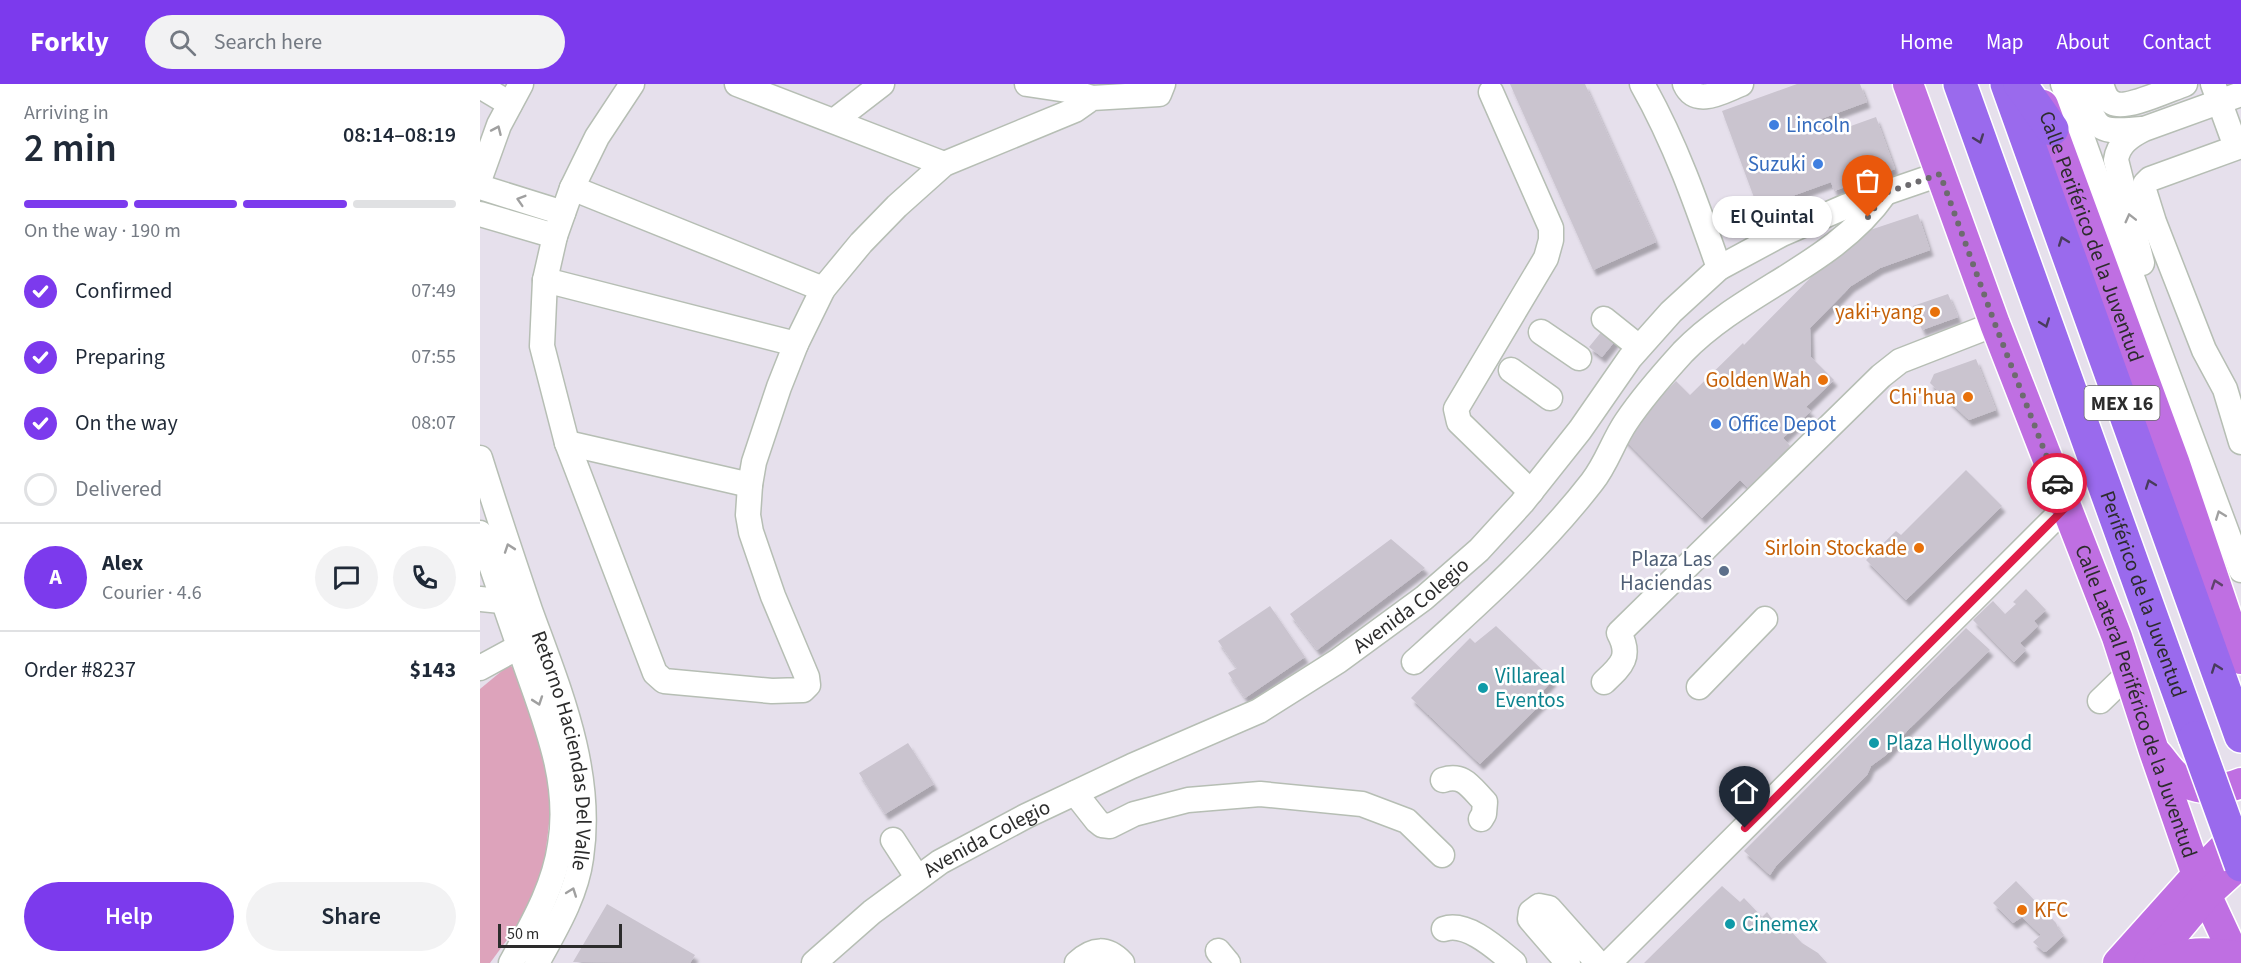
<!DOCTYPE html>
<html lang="en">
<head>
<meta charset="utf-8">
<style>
	body { margin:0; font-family:"Source Sans 3",sans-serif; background:#f2f2f3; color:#1f2937; height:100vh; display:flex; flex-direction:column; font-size:22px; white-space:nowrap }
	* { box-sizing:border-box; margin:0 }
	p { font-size:20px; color:#747a83 }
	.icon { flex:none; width:33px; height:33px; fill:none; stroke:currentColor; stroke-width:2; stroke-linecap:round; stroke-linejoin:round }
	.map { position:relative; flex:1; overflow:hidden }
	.drawer { display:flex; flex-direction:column; background:#fff; width:480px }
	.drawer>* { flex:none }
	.scale { position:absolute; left:18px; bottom:15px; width:124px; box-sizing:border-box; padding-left:6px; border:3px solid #2c2c2c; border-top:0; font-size:16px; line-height:21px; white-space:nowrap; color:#2c2c2c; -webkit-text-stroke:4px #fff; paint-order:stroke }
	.pin { position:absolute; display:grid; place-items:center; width:51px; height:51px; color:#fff; margin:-62px -26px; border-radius:50% 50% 50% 0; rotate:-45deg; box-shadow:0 0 6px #0007 }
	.pin .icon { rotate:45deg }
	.courier { position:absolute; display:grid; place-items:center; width:60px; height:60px; margin:-30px; border:4px solid #e11d48; border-radius:50%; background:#fff; color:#222; box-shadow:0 2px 8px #0007 }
	.bubble { position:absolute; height:42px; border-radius:21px; background:#fff; box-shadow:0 2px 4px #0004; font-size:20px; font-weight:600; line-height:42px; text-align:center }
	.headline em { font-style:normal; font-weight:600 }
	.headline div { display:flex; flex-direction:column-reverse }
	.headline { display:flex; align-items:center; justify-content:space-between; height:102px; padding:0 24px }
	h1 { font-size:39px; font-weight:600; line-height:45px }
	.bar { display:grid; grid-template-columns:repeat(4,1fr); gap:9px 6px; align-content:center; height:72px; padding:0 24px }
	.bar i { height:8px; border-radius:4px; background:#e0e1e3 }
	.bar .current { background:#7c3aed }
	.bar p { grid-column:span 4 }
	.line { display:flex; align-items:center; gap:15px; padding:0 24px; border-top:2px solid #e0e1e3 }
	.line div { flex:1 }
	.round { display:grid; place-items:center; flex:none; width:63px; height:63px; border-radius:32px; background:#f2f2f3 }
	ol { padding:0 24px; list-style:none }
	li { display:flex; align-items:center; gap:18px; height:66px }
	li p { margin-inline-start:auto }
	li .icon { padding:6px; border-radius:50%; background:#7c3aed; color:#fff; stroke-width:4 }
	li:last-child { color:#747a83 }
	li i { width:33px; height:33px; border:3px solid #e0e1e3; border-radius:50% }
	.primary-button { display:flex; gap:12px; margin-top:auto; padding:12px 24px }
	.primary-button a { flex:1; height:69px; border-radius:36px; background:#7c3aed; color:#fff; font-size:24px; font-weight:600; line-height:69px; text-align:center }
	.primary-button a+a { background:#f2f2f3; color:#1f2937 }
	header { display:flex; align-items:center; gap:36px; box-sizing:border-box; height:84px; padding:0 30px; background:#7c3aed; color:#fff }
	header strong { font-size:28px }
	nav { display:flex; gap:33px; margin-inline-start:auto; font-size:21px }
	.search { width:420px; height:54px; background:#f2f2f3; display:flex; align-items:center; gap:15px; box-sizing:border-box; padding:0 21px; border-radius:33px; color:#747a83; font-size:22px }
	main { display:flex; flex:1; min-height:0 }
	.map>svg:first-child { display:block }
</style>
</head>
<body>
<header>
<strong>Forkly</strong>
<div class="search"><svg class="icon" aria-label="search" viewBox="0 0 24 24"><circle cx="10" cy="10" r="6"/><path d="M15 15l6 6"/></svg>Search here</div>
<nav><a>Home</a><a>Map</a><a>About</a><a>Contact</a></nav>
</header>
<main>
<section class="drawer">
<div class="headline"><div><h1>2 min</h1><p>Arriving in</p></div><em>08:14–08:19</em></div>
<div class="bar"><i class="current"></i><i class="current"></i><i class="current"></i><i></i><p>On the way · 190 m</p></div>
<ol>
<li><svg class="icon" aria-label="check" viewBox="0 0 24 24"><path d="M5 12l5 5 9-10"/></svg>Confirmed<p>07:49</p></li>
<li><svg class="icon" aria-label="check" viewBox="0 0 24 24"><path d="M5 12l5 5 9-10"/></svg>Preparing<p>07:55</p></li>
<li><svg class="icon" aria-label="check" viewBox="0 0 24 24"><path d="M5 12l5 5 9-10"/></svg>On the way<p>08:07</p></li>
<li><i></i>Delivered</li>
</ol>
<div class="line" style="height:108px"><b class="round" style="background:#7c3aed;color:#fff">A</b><div><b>Alex</b><p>Courier · 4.6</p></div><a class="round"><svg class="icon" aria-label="chat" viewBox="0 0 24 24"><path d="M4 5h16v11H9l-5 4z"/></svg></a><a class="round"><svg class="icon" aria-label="phone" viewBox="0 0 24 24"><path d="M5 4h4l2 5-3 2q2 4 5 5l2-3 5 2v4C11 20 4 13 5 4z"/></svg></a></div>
<div class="line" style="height:78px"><div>Order #8237</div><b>$143</b></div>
<div class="primary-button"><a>Help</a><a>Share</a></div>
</section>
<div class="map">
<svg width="1761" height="879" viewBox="0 0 1761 879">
	<defs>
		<filter id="shadow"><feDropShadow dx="3.5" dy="6" stdDeviation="1.5" flood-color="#0004"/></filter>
	</defs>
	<rect width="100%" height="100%" fill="#e6e0ec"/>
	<path fill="#dda3bb" d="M 29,581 L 42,588 L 60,649 L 72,715 L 63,790 L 43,834 L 10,879 L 0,879 L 0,605 Z"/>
	<path fill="#cac4cf" filter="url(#shadow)" d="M 1030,0 L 1105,0 L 1176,158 L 1113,186 Z
		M 1317,0 L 1380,0 L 1387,18 L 1338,36 L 1343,52 L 1396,33 L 1415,85 L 1354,107 L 1351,98 L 1293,119 L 1295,127 L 1282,135 L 1242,27 Z
		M 1438,130 L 1450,166 L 1400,184 L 1371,202 L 1330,244 L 1331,273 L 1354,296 L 1326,323 L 1331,327 L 1303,354 L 1310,362 L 1268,404 L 1260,396 L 1222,434 L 1141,352 L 1196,297 L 1210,311 L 1263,259 L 1264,261 L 1347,177 L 1387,147 Z
		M 1468,210 L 1478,233 L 1442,246 L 1433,222 Z
		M 1136,230 L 1149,240 L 1122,273 L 1109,263 Z
		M 1496,275 L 1516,326 L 1489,336 L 1450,299 L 1454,290 Z
		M 1486,386 L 1522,422 L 1426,516 L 1386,476 L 1416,447 L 1421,451 Z
		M 911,455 L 945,484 L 837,566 L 810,530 Z
		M 1546,505 L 1566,526 L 1554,537 L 1558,542 L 1540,559 L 1546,566 L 1534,578 L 1493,536 L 1513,517 L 1525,530 L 1536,520 L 1533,518 Z
		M 790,522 L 825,573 L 765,614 L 748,589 L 757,584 L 738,557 Z
		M 1016,542 L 1073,596 L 1058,612 L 1063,618 L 1000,680 L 931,614 L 990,554 L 995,559 Z
		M 1486,544 L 1510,566 L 1427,647 L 1406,671 L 1391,682 L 1387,691 L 1296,782 L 1290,791 L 1264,767 Z
		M 428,659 L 454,700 L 405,730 L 379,689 Z
		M 1536,797 L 1576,839 L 1578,844 L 1584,851 L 1567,867 L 1564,868 L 1553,858 L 1561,851 L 1542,833 L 1533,839 L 1513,819 Z
		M 1242,802 L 1260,818 L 1264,814 L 1282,833 L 1287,828 L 1298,843 L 1302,838 L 1322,859 L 1338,869 L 1347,879 L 1164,879 Z
		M 127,820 L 215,871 L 210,879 L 93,878 Z"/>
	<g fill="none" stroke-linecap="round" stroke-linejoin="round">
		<g stroke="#b6beb4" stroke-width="27">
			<g id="minor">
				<path d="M 152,0 L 117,53 L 92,104 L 75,152 L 65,196 L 62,262 L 87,359 L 175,589 L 184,597 L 292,607 L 323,606 L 328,601 L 327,593 L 293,512 L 271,448 L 268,431 L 270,401 L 274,378 L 299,303 L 316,260 L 343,205 L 381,159 L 417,122 L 464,80 L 595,26 L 612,14 L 679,10 L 683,0"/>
				<path d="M 257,0 L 464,80"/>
				<path d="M 547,0 L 587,6 L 612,14"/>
				<path d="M 1162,0 C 1195,58 1217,121 1239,184"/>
				<path d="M 1205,0 C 1216,24 1243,7 1261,0"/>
				<path d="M 1583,0 L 1666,232 L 1761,486"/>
				<path d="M 1601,0 C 1617,44 1612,50 1662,45"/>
				<path d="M 1621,0 C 1624,8 1625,15 1633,19 C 1646,26 1690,5 1705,0"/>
				<path d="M 1733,0 L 1756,63"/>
				<path d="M 0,2 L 30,20"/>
				<path d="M 1011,8 L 1071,144 L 1071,156 L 1066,174 L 976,325 L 979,338 L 1051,408"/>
				<path d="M 354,37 L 402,0"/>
				<path d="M 1761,62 L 1670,95 L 1665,100 L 1664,106 L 1674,138 L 1724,266 L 1745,305 L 1761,358"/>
				<path d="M 0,94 L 19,41 L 41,0"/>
				<path d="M 0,103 L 83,129"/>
				<path d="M 92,104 L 343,205"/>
				<path d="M 0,130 L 75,152"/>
				<path d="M 1662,179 L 1636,76 C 1638,60 1650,52 1664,45 L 1761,10"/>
				<path d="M 65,196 L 316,260"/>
				<path d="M 1124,235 L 1159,263"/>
				<path d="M 1061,248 L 1099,274"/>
				<path d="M 1031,286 L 1070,314"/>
				<path d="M 87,359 L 270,401"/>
				<path id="s1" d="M 0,374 C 16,425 33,476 50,526 C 79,606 114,687 101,774 C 96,812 75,846 57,879"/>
				<path d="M 0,449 C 13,487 26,524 39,562 C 60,626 92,692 80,761 C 74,804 51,842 31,879"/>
				<path d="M 0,515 L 40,519"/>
				<path d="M 934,578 C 997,521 1060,465 1112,398 C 1127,379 1133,357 1146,338 C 1162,314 1183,290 1203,268 C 1263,206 1355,181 1405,109"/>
				<path d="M 0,584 L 53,555"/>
				<path d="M 1124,598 C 1141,582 1152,573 1139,549 L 1401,292 L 1420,277 L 1515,240"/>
				<path d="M 1219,603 L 1285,535"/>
				<path d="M 1620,617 L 1649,589"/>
				<path d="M 963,696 C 984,689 991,704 1005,718 L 1004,730 L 1001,735"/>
				<path d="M 595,709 L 617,737 L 622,741 L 630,742 L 654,730 L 708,716 L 780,710 L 882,720 L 927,737 L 962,771"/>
				<path d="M 413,756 L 437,793"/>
				<path d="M 964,845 C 987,837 1017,865 1034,879"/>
				<path d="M 738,867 L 748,879"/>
				<path id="s2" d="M 334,879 L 392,828 L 460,778 L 546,732 L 652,682 L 779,627 L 858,577 L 944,514 L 999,466 L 1042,419 L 1100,346 L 1150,274 L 1191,228 L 1239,184 L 1302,150 L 1367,122 L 1460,90"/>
				<path d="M 597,879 C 613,864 627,863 642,879"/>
				<path d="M 1088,879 L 1050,835 L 1051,828 L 1059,822 L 1069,824 L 1118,879"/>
				<path d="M 1129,879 L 1586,423"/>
			</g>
		</g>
		<g stroke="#fff" stroke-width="33">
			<g id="major">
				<path id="s3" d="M 1428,0 L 1515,240 L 1637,553 L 1674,667 L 1717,791 L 1758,879"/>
				<path id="s4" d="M 1563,21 L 1695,380 L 1761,575"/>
				<path d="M 1678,671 C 1684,678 1690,687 1697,693 C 1712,707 1743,707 1761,699"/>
				<path d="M 1638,879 L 1717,791 L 1761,746"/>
				<path d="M 1669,879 L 1726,811 L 1761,779"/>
				<path d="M 1678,879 C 1704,867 1728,868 1755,872"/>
			</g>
		</g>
		<g stroke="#fff" stroke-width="36">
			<g id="highway">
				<path id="s5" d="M 1480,0 L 1715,654"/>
				<path d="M 1527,0 L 1761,652"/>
				<path d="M 1540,0 L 1572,45"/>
			</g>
		</g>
		<use href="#minor" stroke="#fff" stroke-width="24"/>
		<use href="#major" stroke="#bf6fe2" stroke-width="30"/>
		<use href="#highway" stroke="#9a6aed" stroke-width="33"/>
		<g stroke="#fff" stroke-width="36" stroke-linecap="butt">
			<path id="highway-bridge" d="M 1715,654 L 1761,781"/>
		</g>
		<use href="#highway-bridge" stroke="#9a6aed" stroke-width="33"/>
	</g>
	<defs><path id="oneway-chevron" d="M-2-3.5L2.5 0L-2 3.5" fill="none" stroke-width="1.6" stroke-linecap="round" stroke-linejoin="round" transform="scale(1.5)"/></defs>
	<g stroke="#a0a0a0">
		<use href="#oneway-chevron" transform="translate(17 46) rotate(-66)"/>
		<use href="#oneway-chevron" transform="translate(41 116) rotate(-163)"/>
		<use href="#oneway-chevron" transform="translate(1650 134) rotate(-104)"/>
		<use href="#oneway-chevron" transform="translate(1740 431) rotate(-111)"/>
		<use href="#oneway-chevron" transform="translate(29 464) rotate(-109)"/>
		<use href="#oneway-chevron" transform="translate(58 617) rotate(71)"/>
		<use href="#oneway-chevron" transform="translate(92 808) rotate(-70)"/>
	</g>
	<g stroke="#483c5c">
		<use href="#oneway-chevron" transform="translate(1499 55) rotate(70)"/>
		<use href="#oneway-chevron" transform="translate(1583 157) rotate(-110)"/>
		<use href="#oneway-chevron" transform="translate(1565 239) rotate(70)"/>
		<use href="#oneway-chevron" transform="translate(1670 400) rotate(-110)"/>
		<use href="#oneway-chevron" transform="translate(1736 584) rotate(-110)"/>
	</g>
	<use stroke="#5f436c" href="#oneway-chevron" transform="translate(1736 500) rotate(-109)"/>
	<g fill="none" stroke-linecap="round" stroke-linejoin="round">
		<path stroke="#6d6b6f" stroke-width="6" stroke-dasharray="0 10.8" d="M 1388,133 L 1405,109 L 1460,90 L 1515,240 L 1577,399"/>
		<path stroke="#e11d48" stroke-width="8" d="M 1265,744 L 1586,423 L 1577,399"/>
	</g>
	<g fill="#3f7fe0" stroke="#fff" stroke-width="2">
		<circle cx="1294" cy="41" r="6"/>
		<circle cx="1338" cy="80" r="6"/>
		<circle cx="1236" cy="340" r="6"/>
	</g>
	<g fill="#e8710a" stroke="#fff" stroke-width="2">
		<circle cx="1455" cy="228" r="6"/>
		<circle cx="1343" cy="296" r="6"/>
		<circle cx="1488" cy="313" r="6"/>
		<circle cx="1439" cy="464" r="6"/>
		<circle cx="1542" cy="826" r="6"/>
	</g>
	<circle fill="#5c6f8a" stroke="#fff" stroke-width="2" cx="1244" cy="487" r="6"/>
	<g fill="#0f9aa8" stroke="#fff" stroke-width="2">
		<circle cx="1003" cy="604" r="6"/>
		<circle cx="1394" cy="659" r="6"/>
		<circle cx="1250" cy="840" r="6"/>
	</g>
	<g text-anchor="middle" stroke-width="5" stroke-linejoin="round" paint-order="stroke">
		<rect fill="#fff" stroke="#6b6b6b" stroke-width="1.5" x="1604.5" y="302" width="75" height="34" rx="4.5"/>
		<g font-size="20" font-weight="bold" fill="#2c2c2c">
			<text x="1642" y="326">MEX 16</text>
		</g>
		<g font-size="21" fill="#366cbe" stroke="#fff" text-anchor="start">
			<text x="1306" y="48">Lincoln</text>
			<text x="1326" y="87" text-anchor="end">Suzuki</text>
			<text x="1248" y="347">Office Depot</text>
		</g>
		<g font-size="21" fill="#2c2c2c" stroke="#fff">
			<text dy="7" stroke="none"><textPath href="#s4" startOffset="140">Calle Periférico de la Juventud</textPath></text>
			<text dy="7" stroke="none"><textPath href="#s5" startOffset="542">Periférico de la Juventud</textPath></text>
			<text dy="7" stroke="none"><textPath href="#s2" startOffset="700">Avenida Colegio</textPath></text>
			<text dy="7" stroke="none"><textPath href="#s3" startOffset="658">Calle Lateral Periférico de la Juventud</textPath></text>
			<text dy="7" stroke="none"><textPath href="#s1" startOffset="306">Retorno Haciendas Del Valle</textPath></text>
			<text dy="7" stroke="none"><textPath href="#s2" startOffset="214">Avenida Colegio</textPath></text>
		</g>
		<g font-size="21" fill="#c56008" stroke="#fff" text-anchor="end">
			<text x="1443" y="235">yaki+yang</text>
			<text x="1331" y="303">Golden Wah</text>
			<text x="1476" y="320">Chi'hua</text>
			<text x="1427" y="471">Sirloin Stockade</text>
			<text x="1554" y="833" text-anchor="start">KFC</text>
		</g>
		<g font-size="21" fill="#4e5e75" stroke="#fff" text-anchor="end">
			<text x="1232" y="482">Plaza Las<tspan x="1232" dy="24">Haciendas</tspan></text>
		</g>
		<g font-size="21" fill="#0d838f" stroke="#fff" text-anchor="start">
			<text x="1015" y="599">Villareal<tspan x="1015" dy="24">Eventos</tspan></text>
			<text x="1406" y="666">Plaza Hollywood</text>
			<text x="1262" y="847">Cinemex</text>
		</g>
	</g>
</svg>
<div class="scale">50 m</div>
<div class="pin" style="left:1388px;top:133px;background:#ea580c"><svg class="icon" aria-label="bag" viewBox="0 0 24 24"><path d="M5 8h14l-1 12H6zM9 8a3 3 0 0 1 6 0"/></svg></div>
<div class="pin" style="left:1265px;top:744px;background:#1f2937"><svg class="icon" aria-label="home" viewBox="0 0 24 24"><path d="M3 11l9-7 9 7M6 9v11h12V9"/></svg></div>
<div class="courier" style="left:1577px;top:399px"><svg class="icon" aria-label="car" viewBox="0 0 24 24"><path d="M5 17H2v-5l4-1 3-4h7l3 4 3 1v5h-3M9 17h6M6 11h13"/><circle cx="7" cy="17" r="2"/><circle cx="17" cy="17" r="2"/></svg></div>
<div class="bubble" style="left:1232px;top:112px;width:120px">El Quintal</div>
</div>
</main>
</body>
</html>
